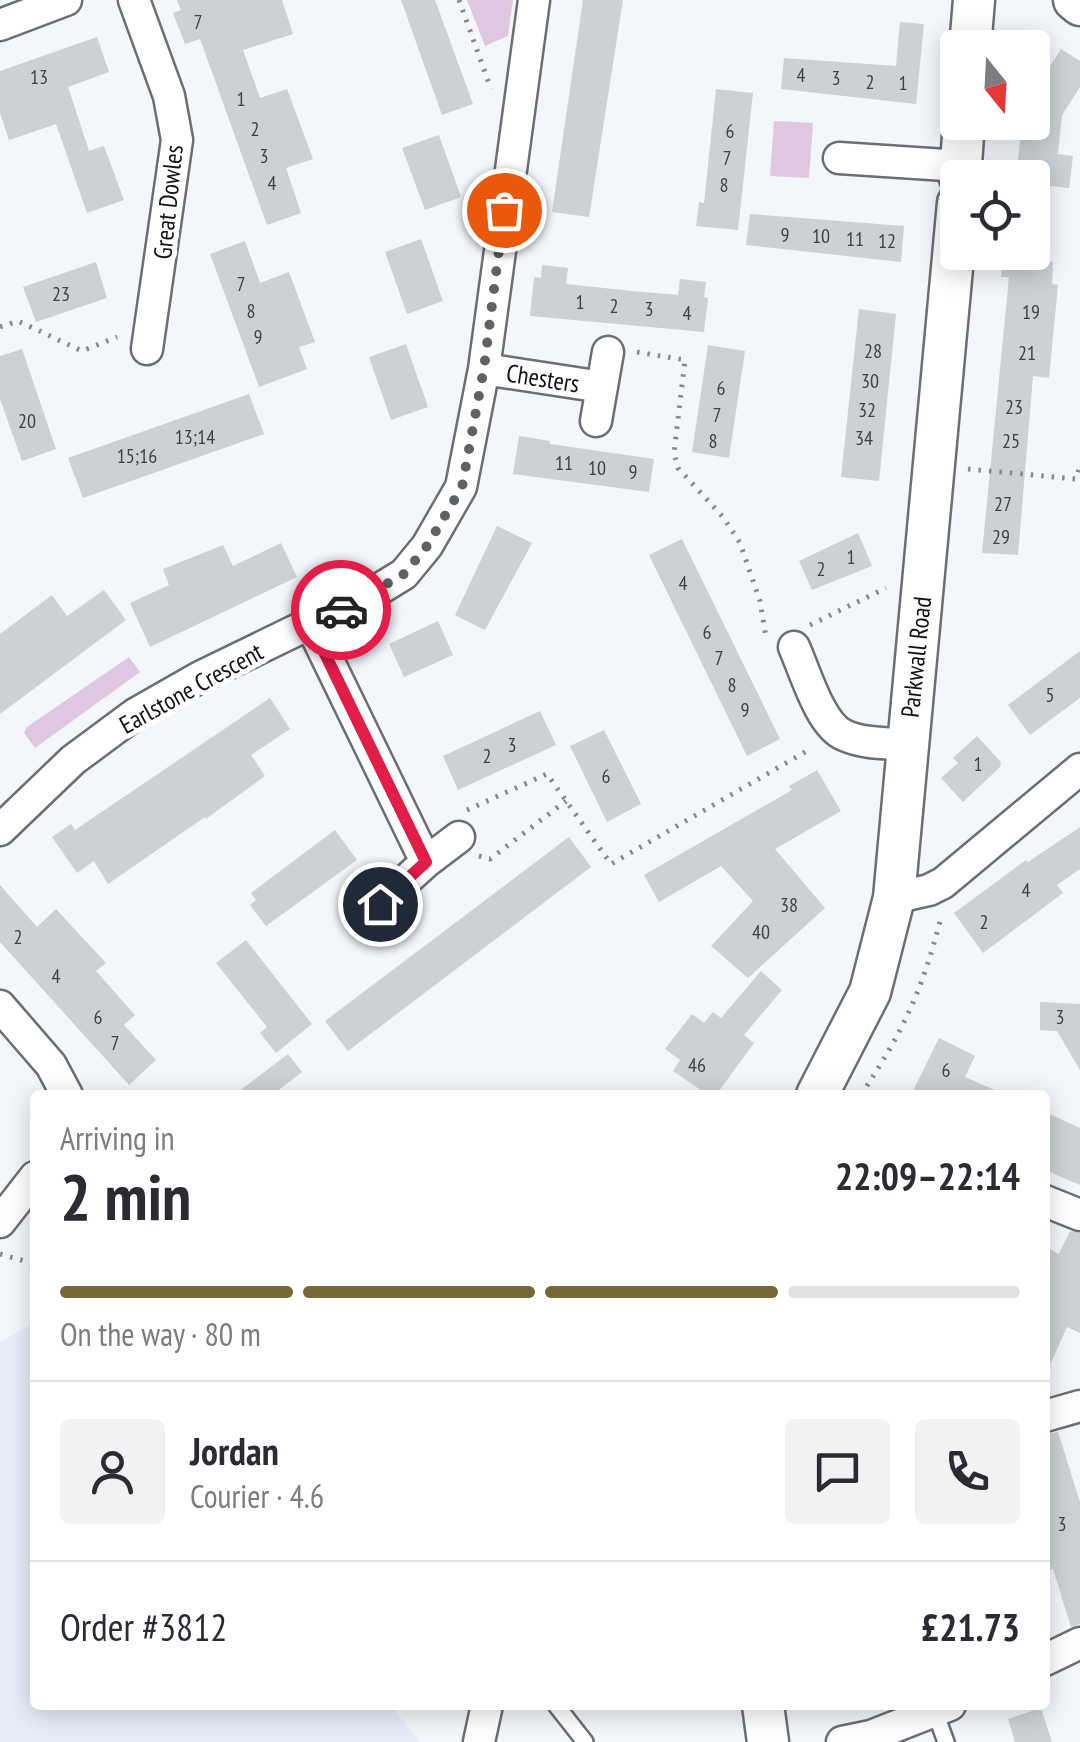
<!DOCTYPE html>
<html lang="en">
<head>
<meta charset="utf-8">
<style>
	body { margin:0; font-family:"PT Sans Narrow",sans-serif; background:#f2f2f3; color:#2b2b33; height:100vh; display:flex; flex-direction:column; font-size:38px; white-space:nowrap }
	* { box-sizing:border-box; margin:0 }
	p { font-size:32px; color:#7c7c81 }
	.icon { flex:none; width:55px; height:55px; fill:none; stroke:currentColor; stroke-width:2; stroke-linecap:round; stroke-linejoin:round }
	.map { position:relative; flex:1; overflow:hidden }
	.details { position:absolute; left:30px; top:1090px; width:1020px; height:620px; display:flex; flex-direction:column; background:#fff; border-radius:10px; box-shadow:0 5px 25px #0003 }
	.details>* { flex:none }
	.needle { width:65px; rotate:162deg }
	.fabs { position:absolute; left:940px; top:30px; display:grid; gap:20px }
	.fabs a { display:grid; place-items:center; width:110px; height:110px; border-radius:10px; background:#fff; box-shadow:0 5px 25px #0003; font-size:50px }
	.pin { position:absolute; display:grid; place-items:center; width:85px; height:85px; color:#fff; margin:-42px; border:5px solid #fff; border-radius:50%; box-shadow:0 2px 10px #0007 }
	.courier { position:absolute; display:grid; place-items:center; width:100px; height:100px; margin:-50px; border:8px solid #e11d48; border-radius:50%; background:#fff; color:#222; box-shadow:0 2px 12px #0007 }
	.head em { font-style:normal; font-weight:600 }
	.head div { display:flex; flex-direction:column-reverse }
	.head { display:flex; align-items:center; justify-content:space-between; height:170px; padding:0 30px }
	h1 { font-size:65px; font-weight:600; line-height:75px }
	.bar { display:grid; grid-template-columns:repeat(4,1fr); gap:15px 10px; align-content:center; height:120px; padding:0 30px }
	.bar i { height:12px; border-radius:8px; background:#e1e1e2 }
	.bar .selected { background:#786836 }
	.bar p { grid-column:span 4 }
	.line { display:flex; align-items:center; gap:25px; padding:0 30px; border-top:2px solid #e1e1e2 }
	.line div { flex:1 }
	.round { display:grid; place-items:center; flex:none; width:105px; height:105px; border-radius:10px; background:#f2f2f3 }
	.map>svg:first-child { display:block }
</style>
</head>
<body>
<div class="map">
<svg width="1080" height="1742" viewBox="0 0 1080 1742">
	<rect width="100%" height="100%" fill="#f3f6fb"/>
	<path fill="#e6edf9" d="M 35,1322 L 35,1705 L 391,1705 L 419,1742 L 0,1742 L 0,1342 Z"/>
	<path fill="#e0c7e1" d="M 467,0 L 513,0 L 508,36 L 485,46 Z
		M 774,121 L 813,123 L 809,178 L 770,176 Z
		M 129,657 L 140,672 L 35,748 L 24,733 L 27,727 Z"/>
	<path fill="#cbd1d4" d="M 177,0 L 282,0 L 293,34 L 243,50 L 260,98 L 287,89 L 306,140 L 313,159 L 286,168 L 301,213 L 267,225 L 200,39 L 185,44 L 173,13 L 181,10 Z
		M 401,0 L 435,0 L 473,104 L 442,115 Z
		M 583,0 L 623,0 L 589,217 L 552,212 Z
		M 900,22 L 924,24 L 916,104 L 781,89 L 784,58 L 896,66 Z
		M 97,37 L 109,72 L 68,87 L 89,151 L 104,146 L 124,200 L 87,213 L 56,124 L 9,140 L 0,113 L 0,71 Z
		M 1061,49 L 1080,61 L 1080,87 L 1062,115 L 1058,154 L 1073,156 L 1069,188 L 1032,184 L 1032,178 L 1016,178 L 1021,132 L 1032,133 L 1032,94 Z
		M 716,89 L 753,93 L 738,230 L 696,226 L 699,202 L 704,203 Z
		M 439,135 L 461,197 L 425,210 L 402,148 Z
		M 750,214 L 904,226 L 901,262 L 746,245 Z
		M 421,239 L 443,301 L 407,314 L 385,252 Z
		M 245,241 L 260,283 L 289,272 L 315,342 L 299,347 L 307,369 L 259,387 L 210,254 Z
		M 1003,252 L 1045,252 L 1045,261 L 1053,262 L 1052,284 L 1058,285 L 1049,378 L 1033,376 L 1018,555 L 982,553 L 1009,277 L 1001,277 Z
		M 96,262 L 107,298 L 36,322 L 23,287 Z
		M 542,265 L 568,268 L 566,284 L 632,291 L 678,295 L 680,279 L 706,282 L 704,297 L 708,298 L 704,332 L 530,316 L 534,277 L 541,278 Z
		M 859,309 L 896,314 L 879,481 L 841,477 Z
		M 406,344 L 428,407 L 391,420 L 369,357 Z
		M 708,345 L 745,351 L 729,458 L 692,452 Z
		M 22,349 L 56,449 L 22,461 L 0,399 L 0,356 Z
		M 249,394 L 264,434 L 83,498 L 68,458 Z
		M 519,436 L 550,441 L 550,444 L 654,459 L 649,492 L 513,474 Z
		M 497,526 L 532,543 L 485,630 L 455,615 Z
		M 858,533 L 872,566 L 812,590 L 799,561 Z
		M 682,539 L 780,739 L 747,756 L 649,555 Z
		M 281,543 L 297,577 L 150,647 L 130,603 L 169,585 L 163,569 L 223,545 L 233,566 Z
		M 104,590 L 126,620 L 0,714 L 0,634 L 52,595 L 67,616 Z
		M 438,621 L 453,655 L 404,677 L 389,644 Z
		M 1080,651 L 1080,698 L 1030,735 L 1008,705 Z
		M 270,698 L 290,729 L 251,755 L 265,776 L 206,819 L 205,817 L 108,884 L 94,861 L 77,873 L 52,837 L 71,824 L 75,830 Z
		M 540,711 L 556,745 L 458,790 L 443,756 Z
		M 604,730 L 641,804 L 607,822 L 570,746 Z
		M 977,736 L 1001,762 L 1000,767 L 963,802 L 941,778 L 958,763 L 953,758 Z
		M 817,770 L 841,811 L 775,849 L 825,908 L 748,978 L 711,946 L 753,901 L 721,866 L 659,902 L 644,875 L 792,790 L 789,786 Z
		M 1080,827 L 1080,869 L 1057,885 L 1063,893 L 983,953 L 954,913 L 1026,860 L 1028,862 Z
		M 335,830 L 357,860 L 266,926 L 250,905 L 256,900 L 251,893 Z
		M 569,837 L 591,867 L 348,1051 L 325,1021 Z
		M 0,885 L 37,927 L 56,909 L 106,963 L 96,971 L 135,1015 L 124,1025 L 156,1060 L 129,1085 L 0,942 Z
		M 246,940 L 312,1024 L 276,1053 L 260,1033 L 267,1027 L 216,963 Z
		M 761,971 L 782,990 L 744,1035 L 754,1043 L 716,1095 L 708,1095 L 673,1071 L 680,1060 L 665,1049 L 692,1014 L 704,1023 L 713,1012 L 721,1018 Z
		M 1040,1002 L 1080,1004 L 1080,1070 L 1057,1031 L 1040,1030 Z
		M 939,1038 L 975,1056 L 965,1077 L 1006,1095 L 911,1095 Z
		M 288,1054 L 302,1072 L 272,1095 L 234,1095 Z
		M 1045,1112 L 1080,1128 L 1080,1185 L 1045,1170 Z
		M 1070,1231 L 1080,1233 L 1080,1333 L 1067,1327 L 1045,1376 L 1045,1247 L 1059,1254 Z
		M 1058,1432 L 1080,1502 L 1080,1624 L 1071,1627 L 1053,1569 L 1045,1572 L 1045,1434 Z
		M 1041,1708 L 1052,1742 L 1015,1742 L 1008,1719 Z"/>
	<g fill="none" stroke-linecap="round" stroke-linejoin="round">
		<g stroke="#6b6e72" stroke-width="20">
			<path id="lane" d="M 556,1705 L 585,1742
				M 935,1712 L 946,1742"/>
		</g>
		<g stroke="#6b6e72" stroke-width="35">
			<path id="street" d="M 134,0 L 169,96 L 177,140 L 147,349
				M 0,25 L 66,0
				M 839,158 L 961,166
				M 484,369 L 602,387
				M 596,421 L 608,352
				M 311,625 L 426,862
				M 794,647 C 805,671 820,725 844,735 C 863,744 887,743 908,745
				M 0,830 L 73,760 L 135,714 L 200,677 L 373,593 L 404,574 L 427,546 L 461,487 L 484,369 L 534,0
				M 894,898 L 929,890 L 943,883 L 1080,769
				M 380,904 L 426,862 L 459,837
				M 0,1006 L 51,1065 L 67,1095
				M 1045,1201 L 1080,1215
				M 0,1222 L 35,1177
				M 1045,1416 L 1080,1406
				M 1045,1660 L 1080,1643
				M 479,1742 L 487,1705
				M 842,1742 L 871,1736 L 950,1705"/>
		</g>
		<g stroke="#6b6e72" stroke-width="45">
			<path id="secondary" d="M 1074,0 L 1080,5
				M 970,48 L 974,0
				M 960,178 L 964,122
				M 817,1095 L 870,992 L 894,898 L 958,203
				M 763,1705 L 768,1742"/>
		</g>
		<path stroke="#87898c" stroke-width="5" stroke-dasharray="2.5 8" stroke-linecap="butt" d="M 459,0 L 491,89
			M 0,327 L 18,321 L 82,351 L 117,337
			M 637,352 L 685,360 L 674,453 L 678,468 L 723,517 L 740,543 L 760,601 L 766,637
			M 968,469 L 1076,479 L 1080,466
			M 810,625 L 886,588
			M 467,810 L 547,774 L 611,864 L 812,748
			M 479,856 L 490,859 L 566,801
			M 861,1095 C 902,1033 923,990 941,917
			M 0,1254 L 35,1264"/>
		<use href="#lane" stroke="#fff" stroke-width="15"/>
		<use href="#street" stroke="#fff" stroke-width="30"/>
		<use href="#secondary" stroke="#fff" stroke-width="40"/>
	</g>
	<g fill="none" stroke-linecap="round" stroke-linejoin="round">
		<path stroke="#5f6264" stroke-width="10" stroke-dasharray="0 18" d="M 341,610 L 404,574 L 427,546 L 462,487 L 484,368 L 504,210"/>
		<path stroke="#e11d48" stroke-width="12" d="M 341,610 L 311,625 L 426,862 L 380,904"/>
	</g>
	<g text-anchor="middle" stroke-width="10" stroke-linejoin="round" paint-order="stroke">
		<g font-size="20" fill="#3f4243">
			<text x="198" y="29">7</text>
			<text x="801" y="82">4</text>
			<text x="39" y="84">13</text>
			<text x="836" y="85">3</text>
			<text x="870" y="89">2</text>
			<text x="903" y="90">1</text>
			<text x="241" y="106">1</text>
			<text x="255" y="136">2</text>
			<text x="730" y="138">6</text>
			<text x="264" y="163">3</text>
			<text x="727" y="165">7</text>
			<text x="272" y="190">4</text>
			<text x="724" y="192">8</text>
			<text x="785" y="242">9</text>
			<text x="821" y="243">10</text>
			<text x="855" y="246">11</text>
			<text x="887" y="248">12</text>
			<text x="241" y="291">7</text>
			<text x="61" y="301">23</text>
			<text x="580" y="309">1</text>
			<text x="614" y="313">2</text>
			<text x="649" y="316">3</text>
			<text x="251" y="318">8</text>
			<text x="1031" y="319">19</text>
			<text x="687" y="320">4</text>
			<text x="258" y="344">9</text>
			<text x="873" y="358">28</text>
			<text x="1027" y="360">21</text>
			<text x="870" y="388">30</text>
			<text x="721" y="395">6</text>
			<text x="1014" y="414">23</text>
			<text x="867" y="417">32</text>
			<text x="717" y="422">7</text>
			<text x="27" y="428">20</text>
			<text x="195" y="444">13;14</text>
			<text x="864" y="445">34</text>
			<text x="713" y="448">8</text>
			<text x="1011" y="448">25</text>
			<text x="137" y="463">15;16</text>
			<text x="564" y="470">11</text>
			<text x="597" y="475">10</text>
			<text x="633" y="479">9</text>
			<text x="1003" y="511">27</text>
			<text x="1001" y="544">29</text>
			<text x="851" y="564">1</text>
			<text x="821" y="576">2</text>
			<text x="683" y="590">4</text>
			<text x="707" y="639">6</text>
			<text x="719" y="665">7</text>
			<text x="732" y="692">8</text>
			<text x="1050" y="702">5</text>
			<text x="745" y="717">9</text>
			<text x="512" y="752">3</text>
			<text x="487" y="763">2</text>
			<text x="978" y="771">1</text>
			<text x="606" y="783">6</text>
			<text x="1026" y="897">4</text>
			<text x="789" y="912">38</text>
			<text x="984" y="929">2</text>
			<text x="761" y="939">40</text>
			<text x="18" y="944">2</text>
			<text x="56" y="983">4</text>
			<text x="98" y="1024">6</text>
			<text x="1060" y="1024">3</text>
			<text x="115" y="1050">7</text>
			<text x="697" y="1072">46</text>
			<text x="946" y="1077">6</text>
			<text x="1062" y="1531">3</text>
		</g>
		<g font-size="25" fill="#101213" stroke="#fff">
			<text transform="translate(168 202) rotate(-84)" y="9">Great Dowles</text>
			<text transform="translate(543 378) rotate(9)" y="9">Chesters</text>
			<text transform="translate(916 657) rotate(-84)" y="9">Parkwall Road</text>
			<text transform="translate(191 688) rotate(-29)" y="9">Earlstone Crescent</text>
		</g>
	</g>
</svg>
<div class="fabs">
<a><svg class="needle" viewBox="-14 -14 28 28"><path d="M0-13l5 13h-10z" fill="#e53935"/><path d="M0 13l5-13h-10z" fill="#7c7c81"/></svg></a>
<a><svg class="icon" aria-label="locate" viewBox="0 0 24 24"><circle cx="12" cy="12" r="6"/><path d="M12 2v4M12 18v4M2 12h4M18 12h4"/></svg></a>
</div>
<div class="pin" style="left:504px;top:210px;background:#ea580c"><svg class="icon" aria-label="bag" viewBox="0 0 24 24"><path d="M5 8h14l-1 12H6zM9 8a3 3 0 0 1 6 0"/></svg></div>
<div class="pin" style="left:380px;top:904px;background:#1f2937"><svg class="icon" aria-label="home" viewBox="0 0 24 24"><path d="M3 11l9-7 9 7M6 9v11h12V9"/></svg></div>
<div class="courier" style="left:341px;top:610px"><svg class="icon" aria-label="car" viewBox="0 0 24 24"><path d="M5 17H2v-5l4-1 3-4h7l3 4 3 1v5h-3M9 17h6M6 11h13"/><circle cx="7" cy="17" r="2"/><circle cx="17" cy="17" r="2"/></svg></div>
<section class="details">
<div class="head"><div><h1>2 min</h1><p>Arriving in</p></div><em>22:09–22:14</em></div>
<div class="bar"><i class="selected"></i><i class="selected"></i><i class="selected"></i><i></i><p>On the way · 80 m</p></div>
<div class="line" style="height:180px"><a class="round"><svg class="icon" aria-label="person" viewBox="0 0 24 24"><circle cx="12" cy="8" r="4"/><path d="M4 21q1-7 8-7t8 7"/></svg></a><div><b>Jordan</b><p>Courier · 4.6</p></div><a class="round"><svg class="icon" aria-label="chat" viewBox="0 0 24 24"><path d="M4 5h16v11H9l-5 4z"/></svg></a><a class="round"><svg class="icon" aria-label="phone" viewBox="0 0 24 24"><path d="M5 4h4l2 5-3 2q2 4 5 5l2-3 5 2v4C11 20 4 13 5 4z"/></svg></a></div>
<div class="line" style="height:130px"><div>Order #3812</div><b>£21.73</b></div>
</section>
</div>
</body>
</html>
